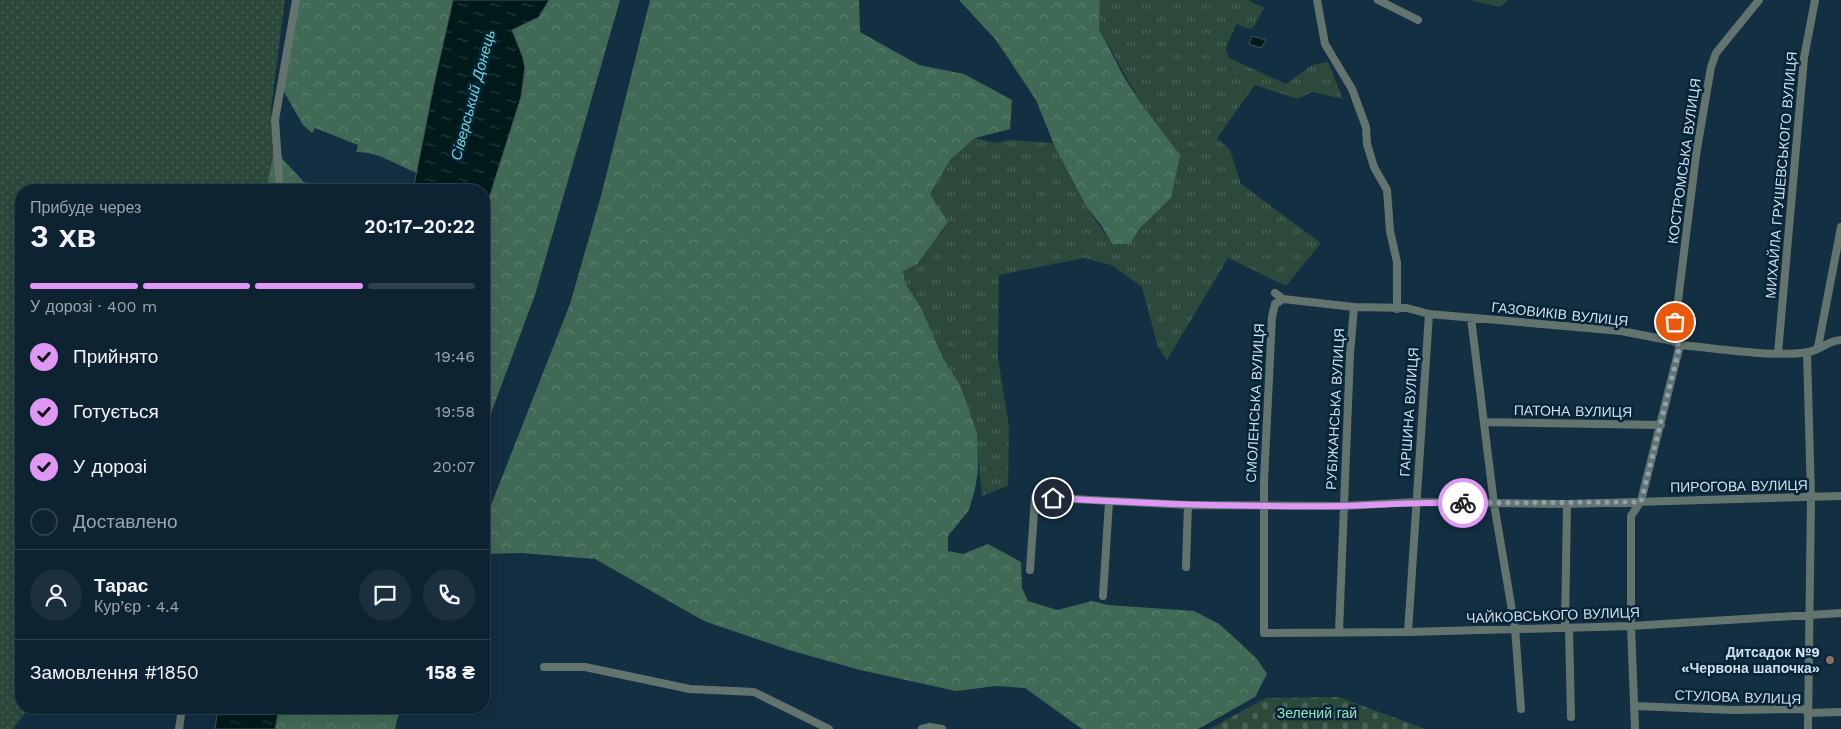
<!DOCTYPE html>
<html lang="uk">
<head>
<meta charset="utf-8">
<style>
	body { margin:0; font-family:"Work Sans",sans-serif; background:#1c2f3e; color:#f1f3f6; height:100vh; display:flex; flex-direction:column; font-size:19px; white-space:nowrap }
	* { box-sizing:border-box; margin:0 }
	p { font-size:16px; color:#9ba4ac }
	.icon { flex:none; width:28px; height:28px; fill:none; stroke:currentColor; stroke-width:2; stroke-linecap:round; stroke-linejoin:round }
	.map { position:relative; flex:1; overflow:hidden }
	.details { position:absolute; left:15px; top:184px; width:475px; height:530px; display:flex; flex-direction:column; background:#0e2332; border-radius:20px; box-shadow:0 5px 20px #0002,0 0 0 1px #2e404d }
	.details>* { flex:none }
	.pin { position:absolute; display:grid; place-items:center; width:42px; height:42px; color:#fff; margin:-21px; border:2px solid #fff; border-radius:50%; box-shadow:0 1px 5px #0007 }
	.courier { position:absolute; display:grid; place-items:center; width:50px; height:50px; margin:-25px; border:4px solid #de98f3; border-radius:50%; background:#fff; color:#222; box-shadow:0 1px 6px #0007 }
	.headline em { font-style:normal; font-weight:600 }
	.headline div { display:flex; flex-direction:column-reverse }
	.headline { display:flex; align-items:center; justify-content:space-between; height:85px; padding:0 15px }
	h1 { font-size:32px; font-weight:600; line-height:38px }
	.bar { display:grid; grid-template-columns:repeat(4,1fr); gap:8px 5px; align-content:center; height:60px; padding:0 15px }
	.bar i { height:6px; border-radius:4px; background:#2e404d }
	.bar .on { background:#de98f3 }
	.bar p { grid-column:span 4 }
	.line { display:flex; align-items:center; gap:12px; padding:0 15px; border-top:1px solid #2e404d }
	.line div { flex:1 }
	.round { display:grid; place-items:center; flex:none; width:52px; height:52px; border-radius:26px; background:#1c2f3e }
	ol { padding:0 15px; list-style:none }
	li { display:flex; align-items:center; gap:15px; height:55px }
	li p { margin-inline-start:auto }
	li .icon { padding:5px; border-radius:50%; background:#de98f3; color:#111; stroke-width:4 }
	li:last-child { color:#9ba4ac }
	li i { width:28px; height:28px; border:2px solid #2e404d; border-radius:50% }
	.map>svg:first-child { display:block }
</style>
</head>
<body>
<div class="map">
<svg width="1841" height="729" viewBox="0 0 1841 729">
	<defs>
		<pattern id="grass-tufts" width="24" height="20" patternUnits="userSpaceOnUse" patternTransform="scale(1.25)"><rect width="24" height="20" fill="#2c493c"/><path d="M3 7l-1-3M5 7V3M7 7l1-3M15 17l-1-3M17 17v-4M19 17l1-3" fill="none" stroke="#4a6358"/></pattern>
		<pattern id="forest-crowns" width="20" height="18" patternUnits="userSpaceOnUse" patternTransform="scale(1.25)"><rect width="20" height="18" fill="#416a56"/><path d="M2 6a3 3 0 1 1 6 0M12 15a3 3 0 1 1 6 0" fill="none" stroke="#5b7f6e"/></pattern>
		<pattern id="cemetery-stones" width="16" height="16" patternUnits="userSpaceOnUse" patternTransform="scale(1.25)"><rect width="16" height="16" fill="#2c493c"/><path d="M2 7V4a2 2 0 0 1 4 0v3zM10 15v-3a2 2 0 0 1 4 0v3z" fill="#4a6358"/></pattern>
		<pattern id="park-dots" width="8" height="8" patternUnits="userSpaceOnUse" patternTransform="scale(1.25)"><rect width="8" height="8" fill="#2c493c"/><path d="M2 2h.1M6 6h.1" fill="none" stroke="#4a6358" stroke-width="1.8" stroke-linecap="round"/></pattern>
		<pattern id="water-ripples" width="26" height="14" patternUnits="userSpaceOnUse" patternTransform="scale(1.25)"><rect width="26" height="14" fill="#001a1a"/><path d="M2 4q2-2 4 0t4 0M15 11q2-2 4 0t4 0" fill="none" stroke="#243b3b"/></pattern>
	</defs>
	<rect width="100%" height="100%" fill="#132f42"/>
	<path fill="url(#grass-tufts)" d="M 1098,0 L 1248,0 L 1264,8 L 1255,25 L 1250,29 L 1236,24 L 1226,48 L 1229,58 L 1286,84 L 1312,65 L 1328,62 L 1343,99 L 1312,92 L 1298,99 L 1255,85 L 1217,138 L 1230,150 L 1241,184 L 1321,243 L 1286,286 L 1228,258 L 1167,360 L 1158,347 L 1142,287 L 1111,265 L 1084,258 L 999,275 L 998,358 L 1009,427 L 1008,486 L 982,496 L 977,446 L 960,385 L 943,358 L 922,313 L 905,283 L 903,271 L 942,232 L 948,222 L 930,194 L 950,160 L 975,138 L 995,143 L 1009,140 L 1053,143 L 1086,206 L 1112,244 L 1130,243 L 1140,228 L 1171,198 L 1142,105 L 1099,29 L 1100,2 Z
		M 1470,0 L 1508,0 L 1500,7 Z"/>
	<path fill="url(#forest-crowns)" d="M 293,0 L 453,0 L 434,84 L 417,173 C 397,165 377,151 356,152 L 358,145 L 315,128 L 312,133 L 303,125 L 284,92 Z
		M 549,0 L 620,0 L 535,295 L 484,432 L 484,214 L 523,58 L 512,30 L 539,17 Z
		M 650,0 L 859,0 L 860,32 L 919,65 L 964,74 L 1012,100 L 1010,129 L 975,138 L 950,160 L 930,194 L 948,222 L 917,264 L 903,271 L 905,283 L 921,308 L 943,358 L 960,385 L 977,433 L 978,470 L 975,489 L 969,510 L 948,536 L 948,551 L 963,554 L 988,544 L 1021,562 L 1022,588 L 1028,601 L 1057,610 L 1092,601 L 1108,605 L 1194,611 L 1219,624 L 1238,641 L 1257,659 L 1267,674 L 1255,697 L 1198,729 L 1082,729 L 1025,688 L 996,686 L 956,691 L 860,670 L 789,650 L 704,621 L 595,559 L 521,553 L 484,554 L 484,523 L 570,304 L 601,196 Z
		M 959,0 L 1098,0 L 1100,2 L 1099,29 L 1124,77 L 1142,105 L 1180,155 L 1171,198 L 1140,228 L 1130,244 L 1112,244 L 1101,225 L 1086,206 L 1055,147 L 1036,100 L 996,40 Z
		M 274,150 L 304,182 L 341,190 L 266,190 Z
		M 279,708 L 400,708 L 395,729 L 275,729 Z"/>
	<path fill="url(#cemetery-stones)" d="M 1339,697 L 1425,729 L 1209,729 L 1266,698 Z"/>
	<path fill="url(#park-dots)" d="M 0,0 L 285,0 L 271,108 L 274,150 L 266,190 L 21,190 L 21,708 L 29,708 L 13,729 L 0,729 Z"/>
	<path fill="url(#water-ripples)" stroke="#3e5559" d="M 453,0 L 549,0 L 539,17 L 512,30 L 523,58 L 525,68 L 521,97 L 484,214 L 484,190 L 413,190 L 434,84 Z
		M 1252,36 L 1266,40 L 1261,48 L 1249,44 Z
		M 218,708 L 279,708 L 275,729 L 215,729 Z"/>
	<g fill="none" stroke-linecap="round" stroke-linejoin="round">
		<path stroke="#63746f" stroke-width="8" d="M 1317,0 L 1325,44 L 1352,89 L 1366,127 L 1367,144 L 1374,167 L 1387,190 L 1390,231 L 1397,262 L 1397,309
			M 1378,0 L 1418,20
			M 280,190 L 275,120 L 296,0
			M 1275,293 L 1283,299 L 1354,307 L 1407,308 L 1429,314 L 1621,331 L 1673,341 L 1680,345 C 1716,348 1774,358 1809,352 C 1820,350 1827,341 1841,340
			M 1283,299 L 1275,304 L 1272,317 L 1264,481 L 1264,633 L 1408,632 L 1631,626 L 1841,613
			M 1471,318 L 1494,504 L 1515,628 L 1521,709
			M 1673,341 L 1696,155 L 1711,67 L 1716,53 L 1759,0
			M 1818,347 L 1841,227
			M 1807,352 L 1811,497 L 1808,729
			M 1778,353 L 1804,58 L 1815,0
			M 1484,422 L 1661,425
			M 1567,504 L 1565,628 L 1569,630 L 1571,717
			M 1186,567 L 1188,505
			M 1030,570 L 1035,497 L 1188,505 L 1343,506 L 1415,502 L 1567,504 L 1841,496
			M 1103,596 L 1109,502
			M 1339,632 L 1350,354 L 1354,307
			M 1408,632 L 1429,314
			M 544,667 L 585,667 L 690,689 L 754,692 L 829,729
			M 1635,706 L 1733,710 L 1803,709 L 1809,713 L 1841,712
			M 179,729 L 182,708
			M 922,729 L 930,727 L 942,729
			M 1635,729 L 1631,626 L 1631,516 L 1641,501 L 1680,345"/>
	</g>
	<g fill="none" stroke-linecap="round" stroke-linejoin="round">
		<path stroke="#8da1b0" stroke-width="5" stroke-dasharray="0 9" d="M 1463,503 L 1641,502 L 1680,345 L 1673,340 L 1675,322"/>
		<path stroke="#de98f3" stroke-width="6" d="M 1053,498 C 1149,504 1246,507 1342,506 C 1382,505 1423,502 1463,503"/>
	</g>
	<circle fill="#8d6e63" stroke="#082538" stroke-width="2" cx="1830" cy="660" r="5"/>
	<g text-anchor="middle" stroke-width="5" stroke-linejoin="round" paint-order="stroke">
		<g font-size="14" fill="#cfdfec" stroke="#082538">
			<text transform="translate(1684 161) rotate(-82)" y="5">КОСТРОМСЬКА ВУЛИЦЯ</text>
			<text transform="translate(1781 175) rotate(-85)" y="5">МИХАЙЛА ГРУШЕВСЬКОГО ВУЛИЦЯ</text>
			<text transform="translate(1560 314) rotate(6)" y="5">ГАЗОВИКІВ ВУЛИЦЯ</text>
			<text transform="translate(1255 403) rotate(-87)" y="5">СМОЛЕНСЬКА ВУЛИЦЯ</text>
			<text transform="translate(1335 409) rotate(-87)" y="5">РУБІЖАНСЬКА ВУЛИЦЯ</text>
			<text transform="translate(1573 411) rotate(1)" y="5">ПАТОНА ВУЛИЦЯ</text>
			<text transform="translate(1409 412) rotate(-86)" y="5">ГАРШИНА ВУЛИЦЯ</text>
			<text transform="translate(1739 486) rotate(-1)" y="5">ПИРОГОВА ВУЛИЦЯ</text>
			<text transform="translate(1553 615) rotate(-2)" y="5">ЧАЙКОВСЬКОГО ВУЛИЦЯ</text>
			<text transform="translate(1738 697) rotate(2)" y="5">СТУЛОВА ВУЛИЦЯ</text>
		</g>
		<g font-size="14" font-weight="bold" fill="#cfdfec" stroke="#082538" text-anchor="end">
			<text x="1820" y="657">Дитсадок №9<tspan x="1820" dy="16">«Червона шапочка»</tspan></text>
		</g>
		<g font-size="14" fill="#99e1be" stroke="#082538">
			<text x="1317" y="718">Зелений гай</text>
		</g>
		<g font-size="15" font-style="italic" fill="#76d0cf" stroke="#082538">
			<text transform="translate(473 95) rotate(-75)" y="5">Сіверський Донець</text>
		</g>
	</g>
</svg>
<div class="pin" style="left:1675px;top:322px;background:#ea580c"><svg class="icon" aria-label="bag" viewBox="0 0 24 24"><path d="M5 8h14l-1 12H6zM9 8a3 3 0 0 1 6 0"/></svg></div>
<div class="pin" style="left:1053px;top:498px;background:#1f2937"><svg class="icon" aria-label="home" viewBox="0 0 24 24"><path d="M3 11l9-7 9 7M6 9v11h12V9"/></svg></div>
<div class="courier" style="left:1463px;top:503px"><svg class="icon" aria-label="bike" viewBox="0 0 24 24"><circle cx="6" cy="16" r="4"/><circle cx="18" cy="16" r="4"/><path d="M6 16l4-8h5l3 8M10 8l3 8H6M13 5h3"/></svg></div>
<section class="details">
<div class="headline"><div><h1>3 хв</h1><p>Прибуде через</p></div><em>20:17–20:22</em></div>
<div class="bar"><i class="on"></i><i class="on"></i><i class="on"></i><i></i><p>У дорозі · 400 m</p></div>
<ol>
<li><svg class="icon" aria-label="check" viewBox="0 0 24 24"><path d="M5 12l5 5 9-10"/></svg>Прийнято<p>19:46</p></li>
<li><svg class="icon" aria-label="check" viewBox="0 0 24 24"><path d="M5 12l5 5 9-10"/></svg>Готується<p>19:58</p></li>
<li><svg class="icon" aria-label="check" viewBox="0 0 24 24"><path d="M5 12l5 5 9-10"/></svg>У дорозі<p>20:07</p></li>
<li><i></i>Доставлено</li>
</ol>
<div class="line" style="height:90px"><a class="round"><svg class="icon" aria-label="person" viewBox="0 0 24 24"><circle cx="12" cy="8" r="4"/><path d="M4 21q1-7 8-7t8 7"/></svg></a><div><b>Тарас</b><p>Кур’єр · 4.4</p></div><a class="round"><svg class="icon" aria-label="chat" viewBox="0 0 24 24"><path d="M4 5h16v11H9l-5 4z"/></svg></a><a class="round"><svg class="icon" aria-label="phone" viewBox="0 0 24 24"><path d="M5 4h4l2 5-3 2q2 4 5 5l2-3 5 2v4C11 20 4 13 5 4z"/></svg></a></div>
<div class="line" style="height:65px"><div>Замовлення #1850</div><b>158 ₴</b></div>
</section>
</div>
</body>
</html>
